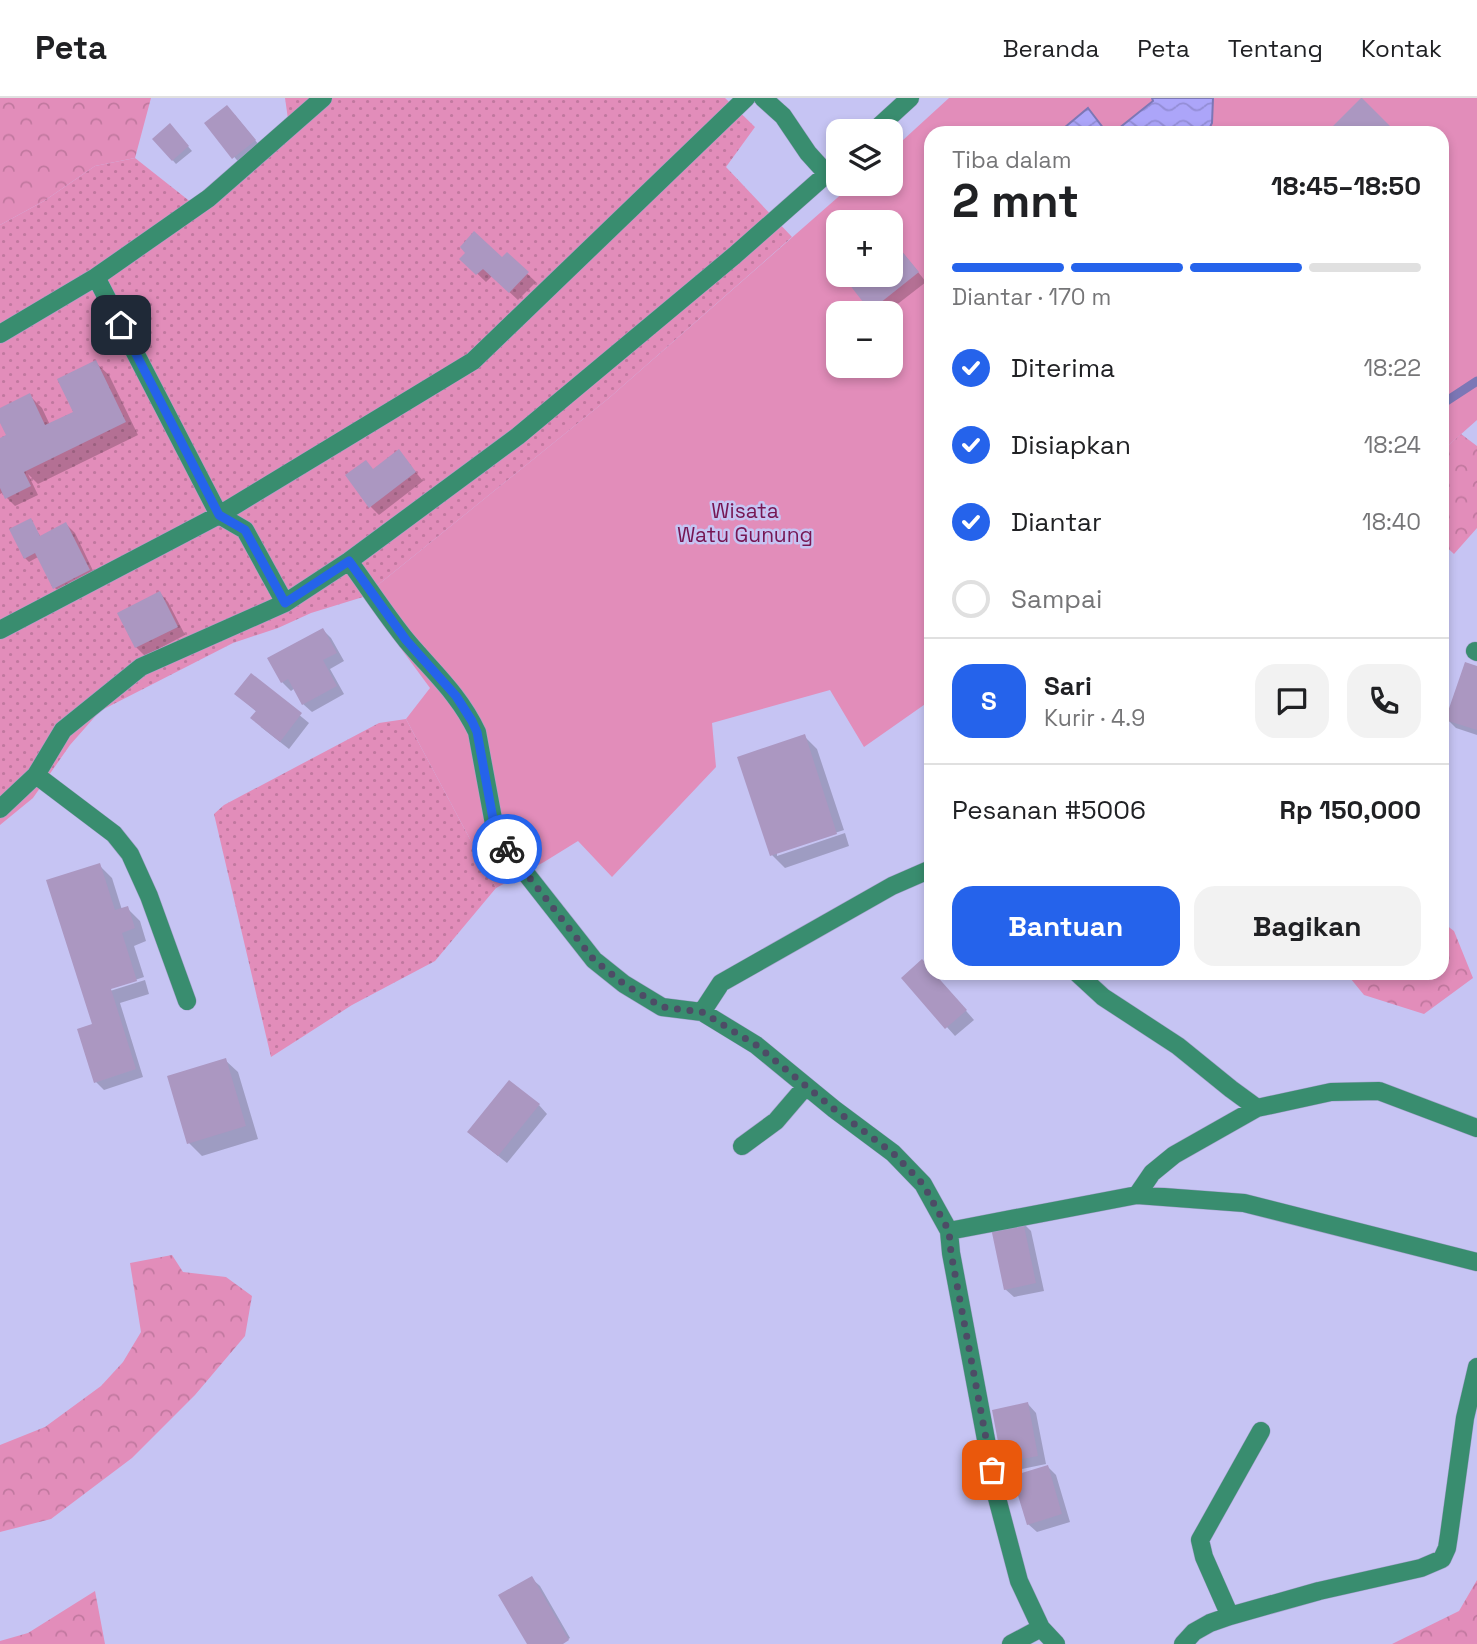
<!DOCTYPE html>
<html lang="id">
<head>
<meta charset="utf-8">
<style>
	body { margin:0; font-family:"Space Grotesk",sans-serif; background:#f2f2f2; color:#202124; height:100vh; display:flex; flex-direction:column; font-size:26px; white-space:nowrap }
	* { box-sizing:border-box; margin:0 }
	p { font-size:23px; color:#757577 }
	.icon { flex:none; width:38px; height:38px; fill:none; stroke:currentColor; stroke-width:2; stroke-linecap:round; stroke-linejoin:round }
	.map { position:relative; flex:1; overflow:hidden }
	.sheet { position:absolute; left:924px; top:28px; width:525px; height:854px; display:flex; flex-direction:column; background:#fff; border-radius:21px; box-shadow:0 4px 10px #0003 }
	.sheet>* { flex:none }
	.controls { position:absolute; left:826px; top:21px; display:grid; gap:14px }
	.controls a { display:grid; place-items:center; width:77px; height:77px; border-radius:14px; background:#fff; box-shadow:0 4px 10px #0003; font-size:35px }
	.pin { position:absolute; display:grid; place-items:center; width:60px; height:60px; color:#fff; margin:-30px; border-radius:14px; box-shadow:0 4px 10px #0006 }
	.courier { position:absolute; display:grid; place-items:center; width:70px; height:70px; margin:-35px; border:5px solid #2563eb; border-radius:50%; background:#fff; color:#222; box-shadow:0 2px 9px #0007 }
	.head em { font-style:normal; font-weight:700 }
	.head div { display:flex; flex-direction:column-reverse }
	.head { display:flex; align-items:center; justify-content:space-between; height:119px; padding:0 28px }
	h1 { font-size:46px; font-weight:700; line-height:52px }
	.bar { display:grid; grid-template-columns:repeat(4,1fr); gap:10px 7px; align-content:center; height:84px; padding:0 28px }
	.bar i { height:9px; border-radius:5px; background:#e0e0e0 }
	.bar .selected { background:#2563eb }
	.bar p { grid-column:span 4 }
	.line { display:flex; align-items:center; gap:18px; padding:0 28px; border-top:2px solid #e0e0e0 }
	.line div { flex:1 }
	.round { display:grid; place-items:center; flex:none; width:74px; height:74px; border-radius:21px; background:#f2f2f2 }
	ol { padding:0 28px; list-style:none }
	li { display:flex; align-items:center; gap:21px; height:77px }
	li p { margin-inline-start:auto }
	li .icon { padding:7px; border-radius:50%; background:#2563eb; color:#fff; stroke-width:4 }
	li:last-child { color:#757577 }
	li i { width:38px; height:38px; border:4px solid #e0e0e0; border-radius:50% }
	.cta { display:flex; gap:14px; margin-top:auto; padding:14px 28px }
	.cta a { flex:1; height:80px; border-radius:21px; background:#2563eb; color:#fff; font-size:28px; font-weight:700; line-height:80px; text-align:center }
	.cta a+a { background:#f2f2f2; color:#202124 }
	header { display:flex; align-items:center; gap:42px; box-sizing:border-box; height:98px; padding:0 35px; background:#fff; border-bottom:2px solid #e0e0e0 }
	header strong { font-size:33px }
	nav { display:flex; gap:38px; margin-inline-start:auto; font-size:24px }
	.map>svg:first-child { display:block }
</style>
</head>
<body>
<header>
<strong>Peta</strong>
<nav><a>Beranda</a><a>Peta</a><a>Tentang</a><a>Kontak</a></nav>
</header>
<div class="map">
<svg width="1477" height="1546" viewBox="0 0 1477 1546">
	<defs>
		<pattern id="grass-dots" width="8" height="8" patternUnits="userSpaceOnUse" patternTransform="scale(1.75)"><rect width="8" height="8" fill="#e28dba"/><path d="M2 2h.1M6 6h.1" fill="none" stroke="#c1789f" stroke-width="1.8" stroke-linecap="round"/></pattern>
		<pattern id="forest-crowns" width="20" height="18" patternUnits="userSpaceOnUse" patternTransform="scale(1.75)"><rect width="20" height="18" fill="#e28dba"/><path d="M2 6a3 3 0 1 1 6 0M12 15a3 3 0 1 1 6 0" fill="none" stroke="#c1789f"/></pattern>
		<pattern id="water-waves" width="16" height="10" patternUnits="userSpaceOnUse" patternTransform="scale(1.75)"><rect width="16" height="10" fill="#aca5f9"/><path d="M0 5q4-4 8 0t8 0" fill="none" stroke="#938dd5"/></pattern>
	</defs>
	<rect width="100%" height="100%" fill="#c6c4f3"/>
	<path fill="url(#grass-dots)" d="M 285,0 L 725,0 L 755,29 L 726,69 L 792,139 L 609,300 L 363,499 L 311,515 L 278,530 L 233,545 L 100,613 L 70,647 L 33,700 L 0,727 L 0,127 L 44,103 L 95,68 L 135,60 L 192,105 L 289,28 Z
		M 406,621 L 496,790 L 435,863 L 352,907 L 271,959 L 214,716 L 224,707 L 379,625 Z"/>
	<path fill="url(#forest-crowns)" d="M 0,0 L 151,0 L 135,60 L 95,68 L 44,103 L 0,127 Z
		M 1461,336 L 1477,348 L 1477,430 L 1454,456 L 1442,445 L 1442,353 Z
		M 1442,824 L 1454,833 L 1473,880 L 1424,916 L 1364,897 L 1346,875 L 1442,875 Z
		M 172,1157 L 183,1174 L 226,1179 L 252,1198 L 245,1238 L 195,1297 L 132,1360 L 51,1421 L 0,1434 L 0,1347 L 45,1329 L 101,1288 L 123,1264 L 141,1234 L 130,1165 Z
		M 1477,1482 L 1477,1546 L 1392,1546 L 1459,1513 Z
		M 95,1493 L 105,1546 L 0,1546 L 0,1543 L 28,1535 Z"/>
	<path fill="#e28dba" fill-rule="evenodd" d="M 949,0 L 1477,0 L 1477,322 L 1442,353 L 1442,35 L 931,35 L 931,602 L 864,649 L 830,592 L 712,625 L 716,669 L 612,779 L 578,743 L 544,764 L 496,790 L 406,621 L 430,590 L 363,499 L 609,300 L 853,86 L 891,86 L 891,53 ZM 838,124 L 891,124 L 891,177 L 838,177 ZM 838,215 L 891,215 L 891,268 L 838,268 Z"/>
	<path fill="url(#water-waves)" stroke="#7c77b6" stroke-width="2" d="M 1152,0 L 1213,0 L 1212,25 L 1207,35 L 1113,35 L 1153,3 Z
		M 1088,10 L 1107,35 L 1058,35 Z"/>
	<path fill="#0003" d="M 235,17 L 263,52 L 242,68 L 206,26 Z
		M 170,28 L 192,53 L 176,66 L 154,41 Z
		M 891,140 L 926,184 L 886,215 L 875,215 L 844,177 L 891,177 Z
		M 507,157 L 536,184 L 518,202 L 492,178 L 486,184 L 462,161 L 502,161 Z
		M 96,265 L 109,277 L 138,337 L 38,386 L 28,376 L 38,397 L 15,408 L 7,400 L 4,394 L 0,396 L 0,342 L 11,344 L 0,321 L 0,312 L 29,297 L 42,310 L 50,327 L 75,315 Z
		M 399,354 L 423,383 L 379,417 L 371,409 L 374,373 Z
		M 30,423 L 41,439 L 66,426 L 75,435 L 97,481 L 63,498 L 55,490 L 38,459 L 29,464 L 25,460 Z
		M 160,495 L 168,504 L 185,537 L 145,558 L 136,549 Z
		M 323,532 L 331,540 L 344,563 L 330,571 L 344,596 L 312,614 L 303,606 L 295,590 L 291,593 L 282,584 L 270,561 Z
		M 1477,569 L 1477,637 L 1456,630 L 1447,621 Z
		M 251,577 L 309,625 L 289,651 L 261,629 L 257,614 L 236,596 Z
		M 804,638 L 817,651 L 844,732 L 777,754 L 777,758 L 845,735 L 849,748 L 785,770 L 772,757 Z
		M 99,767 L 112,780 L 122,812 L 127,810 L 140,823 L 146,843 L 134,848 L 144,879 L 108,891 L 110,893 L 145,882 L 149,896 L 120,905 L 143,979 L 104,992 L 96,984 L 94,927 Z
		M 931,787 L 931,800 L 925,791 Z
		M 931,873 L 931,875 L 933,875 L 974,922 L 955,938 L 903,880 Z
		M 225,962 L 238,974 L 258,1041 L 202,1058 L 189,1045 Z
		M 539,1007 L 547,1016 L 507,1065 L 478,1042 Z
		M 1023,1125 L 1031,1133 L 1044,1193 L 1014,1199 L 1005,1191 Z
		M 1028,1306 L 1036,1315 L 1046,1366 L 1012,1373 L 1003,1364 Z
		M 1048,1369 L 1056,1377 L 1070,1424 L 1037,1434 L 1028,1426 Z
		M 531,1480 L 540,1488 L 570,1540 L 560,1546 L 529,1546 Z"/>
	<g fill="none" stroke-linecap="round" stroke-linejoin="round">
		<path stroke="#7c77b6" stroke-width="9" d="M 1442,306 L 1477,283"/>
	</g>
	<path fill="#ab97c1" d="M 1362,0 L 1397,35 L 1326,35 L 1361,0 Z
		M 227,7 L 256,42 L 232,61 L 204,25 Z
		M 170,25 L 189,48 L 172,63 L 152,41 Z
		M 474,133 L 502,159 L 507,154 L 529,174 L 509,195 L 483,171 L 476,177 L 459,161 L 465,155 L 460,149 Z
		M 891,140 L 919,174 L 870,213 L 842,177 L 891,177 Z
		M 96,262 L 126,324 L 24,374 L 31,388 L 5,401 L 0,390 L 0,340 L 6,337 L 0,325 L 0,310 L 30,295 L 45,327 L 73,314 L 57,281 Z
		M 399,351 L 416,374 L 369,410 L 345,377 L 366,362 L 373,371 Z
		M 31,420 L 40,438 L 66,424 L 90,472 L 53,491 L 35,455 L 24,461 L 9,431 Z
		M 160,493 L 178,529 L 135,550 L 117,515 Z
		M 323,530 L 337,555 L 323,562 L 337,588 L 302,607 L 288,581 L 281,585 L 267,560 Z
		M 1465,564 L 1477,568 L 1477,632 L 1445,622 Z
		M 251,575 L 302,615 L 280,644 L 250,620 L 256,613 L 234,596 Z
		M 805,636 L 837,736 L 770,758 L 737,659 Z
		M 100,765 L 115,812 L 128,808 L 135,830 L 122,835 L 137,883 L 111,891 L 136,971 L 94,985 L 77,931 L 92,926 L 46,782 Z
		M 922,861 L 931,871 L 931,875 L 934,875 L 967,912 L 945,931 L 901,880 Z
		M 226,960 L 246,1028 L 187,1046 L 167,978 Z
		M 509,982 L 540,1006 L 498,1058 L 467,1034 Z
		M 1023,1123 L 1036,1185 L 1004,1192 L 991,1130 Z
		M 1028,1304 L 1038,1358 L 1002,1365 L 992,1312 Z
		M 1048,1367 L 1062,1416 L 1027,1427 L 1012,1378 Z
		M 532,1478 L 569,1542 L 563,1546 L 527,1546 L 498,1497 Z"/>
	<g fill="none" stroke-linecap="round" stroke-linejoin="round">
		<g stroke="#a5a3cc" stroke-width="19">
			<path id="minor" d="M 763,0 L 783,18 L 808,55 L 827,76
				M 874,33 L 910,0
				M 96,179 L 219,417 L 245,432 L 285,505
				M 0,236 L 96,179 L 209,100 L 323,0
				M 349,463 C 368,489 386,517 407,543 C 433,574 459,596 477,634 L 494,726 L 509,754 L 594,862 L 624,886 L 662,909 L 702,914 L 756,947 L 834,1011 L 893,1055 L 923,1086 L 949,1133 L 951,1155 L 997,1400 L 1019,1483 L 1041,1530 L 1056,1546
				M 0,532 L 219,417 L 473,263 L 746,0
				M 1475,553 L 1477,554
				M 36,677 L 114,736 L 130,756 L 149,798 L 187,903
				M 0,711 L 36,677 L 63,632 L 141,569 L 285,505 L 349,463 L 518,338 L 735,157 L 838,66
				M 1077,875 L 1103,899 L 1178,948 L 1231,991 L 1257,1010 L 1331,994 L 1379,993 L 1477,1030
				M 702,914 L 721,885 L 892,788 L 931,771
				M 742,1048 L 776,1023 L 806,988
				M 1137,1097 L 1152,1075 L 1174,1057 L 1257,1010
				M 949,1133 L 1137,1097 L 1244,1105 L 1477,1164
				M 1230,1518 L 1204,1459 L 1200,1442 L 1261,1333
				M 1011,1546 L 1041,1530
				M 1183,1546 L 1194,1534 L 1210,1525 L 1230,1518 L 1319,1493 L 1421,1470 L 1442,1461 L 1447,1450 L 1449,1437 L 1465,1320 L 1477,1269"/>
		</g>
		<use href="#minor" stroke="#398d6f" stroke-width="18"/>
	</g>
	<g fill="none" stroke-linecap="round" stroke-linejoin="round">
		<path stroke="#4d4c66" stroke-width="7" stroke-dasharray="0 12.6" d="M 507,751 L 594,862 L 624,886 L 662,909 L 702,914 L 756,947 L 834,1011 L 893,1055 L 923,1086 L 949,1133 L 951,1155 L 992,1372"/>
		<path stroke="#2563eb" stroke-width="9" d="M 121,227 L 219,417 L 245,432 L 285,505 L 349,463 L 406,542 L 456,598 L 472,623 L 477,634 L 494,726 L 507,751"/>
	</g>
	<g text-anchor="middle" stroke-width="5" stroke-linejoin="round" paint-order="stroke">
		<g font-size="21" fill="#761653" stroke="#c6c4f3">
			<text x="745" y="420">Wisata<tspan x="745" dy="24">Watu Gunung</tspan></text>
		</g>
	</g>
</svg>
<div class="controls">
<a><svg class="icon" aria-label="layers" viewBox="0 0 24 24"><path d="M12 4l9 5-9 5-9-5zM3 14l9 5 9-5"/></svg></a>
<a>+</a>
<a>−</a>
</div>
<div class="pin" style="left:992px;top:1372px;background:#ea580c"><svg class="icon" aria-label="bag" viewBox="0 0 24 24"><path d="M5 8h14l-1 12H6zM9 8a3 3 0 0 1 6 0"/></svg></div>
<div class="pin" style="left:121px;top:227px;background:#1f2937"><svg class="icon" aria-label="home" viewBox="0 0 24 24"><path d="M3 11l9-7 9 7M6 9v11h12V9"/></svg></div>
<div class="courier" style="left:507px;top:751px"><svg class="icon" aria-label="bike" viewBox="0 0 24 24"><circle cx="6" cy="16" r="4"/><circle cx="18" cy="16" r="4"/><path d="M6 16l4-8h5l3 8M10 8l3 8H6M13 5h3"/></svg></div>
<section class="sheet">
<div class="head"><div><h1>2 mnt</h1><p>Tiba dalam</p></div><em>18:45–18:50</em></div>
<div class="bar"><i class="selected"></i><i class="selected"></i><i class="selected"></i><i></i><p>Diantar · 170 m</p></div>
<ol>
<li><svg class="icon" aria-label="check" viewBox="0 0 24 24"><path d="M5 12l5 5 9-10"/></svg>Diterima<p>18:22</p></li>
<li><svg class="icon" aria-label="check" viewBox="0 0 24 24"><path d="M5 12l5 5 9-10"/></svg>Disiapkan<p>18:24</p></li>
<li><svg class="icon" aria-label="check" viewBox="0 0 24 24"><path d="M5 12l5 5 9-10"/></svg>Diantar<p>18:40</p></li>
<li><i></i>Sampai</li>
</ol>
<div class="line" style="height:126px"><b class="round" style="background:#2563eb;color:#fff">S</b><div><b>Sari</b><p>Kurir · 4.9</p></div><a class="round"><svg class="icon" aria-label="chat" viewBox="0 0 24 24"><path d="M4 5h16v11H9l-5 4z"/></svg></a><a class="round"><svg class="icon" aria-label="phone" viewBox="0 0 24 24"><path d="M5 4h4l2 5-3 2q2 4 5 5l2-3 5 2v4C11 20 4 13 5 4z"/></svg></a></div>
<div class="line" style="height:91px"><div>Pesanan #5006</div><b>Rp 150,000</b></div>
<div class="cta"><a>Bantuan</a><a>Bagikan</a></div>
</section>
</div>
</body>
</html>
